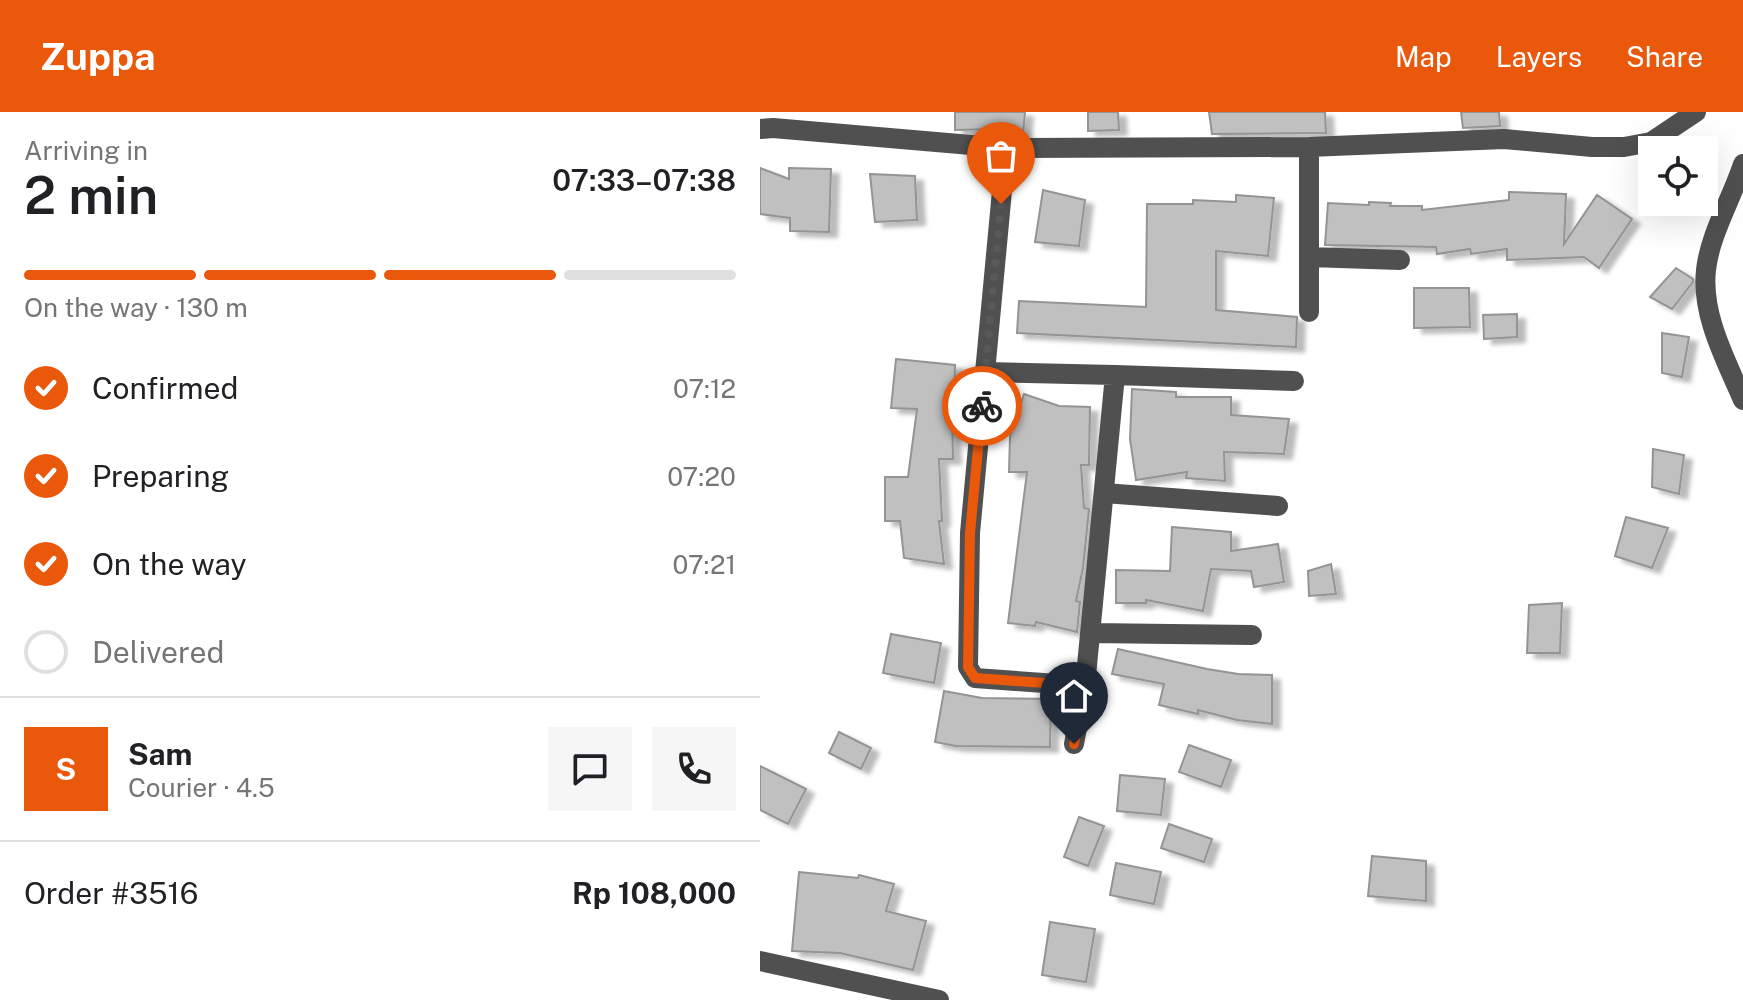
<!DOCTYPE html>
<html lang="en">
<head>
<meta charset="utf-8">
<style>
	body { margin:0; font-family:"Public Sans",sans-serif; background:#f6f6f6; color:#202124; height:100vh; display:flex; flex-direction:column; font-size:30px; white-space:nowrap }
	* { box-sizing:border-box; margin:0 }
	p { font-size:26px; color:#757577 }
	.icon { flex:none; width:44px; height:44px; fill:none; stroke:currentColor; stroke-width:2; stroke-linecap:round; stroke-linejoin:round }
	.map { position:relative; flex:1; overflow:hidden }
	.details { display:flex; flex-direction:column; background:#fff; width:760px }
	.details>* { flex:none }
	.tools { position:absolute; left:878px; top:24px; display:grid; gap:16px }
	.tools a { display:grid; place-items:center; width:80px; height:80px; border-radius:0px; background:#fff; box-shadow:0 8px 32px #0002; font-size:40px }
	.pin { position:absolute; display:grid; place-items:center; width:68px; height:68px; color:#fff; margin:-82px -34px; border-radius:50% 50% 50% 0; rotate:-45deg; box-shadow:0 0 8px #0007 }
	.pin .icon { rotate:45deg }
	.courier { position:absolute; display:grid; place-items:center; width:80px; height:80px; margin:-40px; border:6px solid #ea580c; border-radius:50%; background:#fff; color:#222; box-shadow:0 2px 10px #0007 }
	.summary em { font-style:normal; font-weight:600 }
	.summary div { display:flex; flex-direction:column-reverse }
	.summary { display:flex; align-items:center; justify-content:space-between; height:136px; padding:0 24px }
	h1 { font-size:52px; font-weight:600; line-height:60px }
	.bar { display:grid; grid-template-columns:repeat(4,1fr); gap:12px 8px; align-content:center; height:96px; padding:0 24px }
	.bar i { height:10px; border-radius:6px; background:#e0e0e0 }
	.bar .current { background:#ea580c }
	.bar p { grid-column:span 4 }
	.line { display:flex; align-items:center; gap:20px; padding:0 24px; border-top:2px solid #e0e0e0 }
	.line div { flex:1 }
	.round { display:grid; place-items:center; flex:none; width:84px; height:84px; border-radius:0px; background:#f6f6f6 }
	ol { padding:0 24px; list-style:none }
	li { display:flex; align-items:center; gap:24px; height:88px }
	li p { margin-inline-start:auto }
	li .icon { padding:8px; border-radius:50%; background:#ea580c; color:#fff; stroke-width:4 }
	li:last-child { color:#757577 }
	li i { width:44px; height:44px; border:4px solid #e0e0e0; border-radius:50% }
	header { display:flex; align-items:center; gap:48px; box-sizing:border-box; height:112px; padding:0 40px; background:#ea580c; color:#fff }
	header strong { font-size:38px }
	nav { display:flex; gap:44px; margin-inline-start:auto; font-size:28px }
	main { display:flex; flex:1; min-height:0 }
	.map>svg:first-child { display:block }
</style>
</head>
<body>
<header>
<strong>Zuppa</strong>
<nav><a>Map</a><a>Layers</a><a>Share</a></nav>
</header>
<main>
<section class="details">
<div class="summary"><div><h1>2 min</h1><p>Arriving in</p></div><em>07:33–07:38</em></div>
<div class="bar"><i class="current"></i><i class="current"></i><i class="current"></i><i></i><p>On the way · 130 m</p></div>
<ol>
<li><svg class="icon" aria-label="check" viewBox="0 0 24 24"><path d="M5 12l5 5 9-10"/></svg>Confirmed<p>07:12</p></li>
<li><svg class="icon" aria-label="check" viewBox="0 0 24 24"><path d="M5 12l5 5 9-10"/></svg>Preparing<p>07:20</p></li>
<li><svg class="icon" aria-label="check" viewBox="0 0 24 24"><path d="M5 12l5 5 9-10"/></svg>On the way<p>07:21</p></li>
<li><i></i>Delivered</li>
</ol>
<div class="line" style="height:144px"><b class="round" style="background:#ea580c;color:#fff">S</b><div><b>Sam</b><p>Courier · 4.5</p></div><a class="round"><svg class="icon" aria-label="chat" viewBox="0 0 24 24"><path d="M4 5h16v11H9l-5 4z"/></svg></a><a class="round"><svg class="icon" aria-label="phone" viewBox="0 0 24 24"><path d="M5 4h4l2 5-3 2q2 4 5 5l2-3 5 2v4C11 20 4 13 5 4z"/></svg></a></div>
<div class="line" style="height:104px"><div>Order #3516</div><b>Rp 108,000</b></div>
</section>
<div class="map">
<svg width="983" height="888" viewBox="0 0 983 888">
	<defs>
		<filter id="shadow"><feDropShadow dx="8" dy="5" stdDeviation="2" flood-color="#0004"/></filter>
	</defs>
	<rect width="100%" height="100%" fill="#fff"/>
	<path fill="#c0c0c0" stroke="#949494" stroke-width="2" filter="url(#shadow)" d="M 195,0 L 265,0 L 263,22 L 237,21 L 238,17 L 195,18 Z
		M 328,0 L 358,0 L 359,18 L 328,19 Z
		M 449,0 L 565,0 L 566,21 L 452,22 Z
		M 701,0 L 739,0 L 740,14 L 703,16 Z
		M 0,56 L 29,67 L 29,56 L 71,57 L 69,120 L 30,119 L 30,106 L 0,102 Z
		M 110,62 L 155,64 L 157,108 L 115,110 Z
		M 283,78 L 325,88 L 319,134 L 275,130 Z
		M 749,80 L 806,82 L 804,132 L 837,83 L 872,107 L 839,156 L 824,145 L 747,148 L 747,137 L 711,142 L 710,137 L 677,142 L 676,135 L 565,133 L 568,91 L 609,93 L 609,90 L 631,91 L 630,94 L 662,94 L 662,98 L 749,88 Z
		M 476,83 L 514,86 L 508,144 L 456,139 L 456,198 L 537,205 L 536,235 L 257,221 L 259,189 L 386,195 L 387,92 L 433,92 L 433,88 L 476,90 Z
		M 916,156 L 933,167 L 933,170 L 912,197 L 890,185 Z
		M 654,176 L 709,176 L 710,215 L 654,216 Z
		M 757,202 L 757,225 L 724,227 L 723,203 Z
		M 902,221 L 929,225 L 922,265 L 902,261 Z
		M 136,247 L 195,253 L 194,298 L 192,298 L 193,347 L 179,347 L 182,409 L 179,409 L 184,452 L 144,446 L 140,409 L 125,409 L 125,365 L 148,365 L 157,297 L 131,296 Z
		M 372,277 L 416,280 L 416,285 L 471,285 L 471,303 L 529,307 L 524,342 L 464,340 L 465,369 L 426,366 L 427,360 L 376,368 L 370,327 Z
		M 264,282 L 299,294 L 330,295 L 329,353 L 321,353 L 324,396 L 329,397 L 323,456 L 316,489 L 320,490 L 317,520 L 276,510 L 275,514 L 248,511 L 267,360 L 249,360 L 250,324 Z
		M 893,337 L 924,343 L 919,382 L 892,375 Z
		M 866,405 L 908,416 L 892,456 L 855,444 Z
		M 412,415 L 471,420 L 471,439 L 518,432 L 524,470 L 494,475 L 491,459 L 451,457 L 443,499 L 386,488 L 386,491 L 356,491 L 356,458 L 410,459 Z
		M 571,452 L 576,482 L 549,484 L 548,459 Z
		M 802,491 L 800,541 L 767,541 L 769,493 Z
		M 131,522 L 181,531 L 174,571 L 123,561 Z
		M 358,537 L 447,557 L 478,562 L 512,563 L 512,612 L 477,608 L 438,598 L 438,602 L 399,593 L 404,572 L 352,562 Z
		M 184,579 L 222,586 L 291,587 L 290,635 L 196,634 L 175,630 Z
		M 79,620 L 111,636 L 101,657 L 69,641 Z
		M 429,633 L 471,648 L 461,675 L 419,660 Z
		M 0,654 L 46,677 L 28,712 L 0,698 Z
		M 360,663 L 405,667 L 401,703 L 357,699 Z
		M 319,705 L 344,714 L 328,754 L 304,745 Z
		M 409,712 L 452,727 L 444,750 L 401,736 Z
		M 612,744 L 666,749 L 666,789 L 608,784 Z
		M 356,751 L 401,760 L 394,792 L 350,783 Z
		M 39,760 L 98,766 L 99,763 L 134,772 L 126,799 L 166,809 L 153,858 L 80,841 L 32,839 Z
		M 290,810 L 335,817 L 326,870 L 282,863 Z"/>
	<g fill="none" stroke-linecap="round" stroke-linejoin="round">
		<path stroke="#505050" stroke-width="20" d="M 0,17 L 13,16 L 246,36 L 549,35 L 744,27 L 832,35 L 864,35 L 891,30 L 936,0
			M 246,36 L 210,421 L 208,555 L 215,566 L 325,574
			M 983,52 C 972,86 950,122 946,158 C 941,203 966,248 983,288
			M 549,145 L 640,148
			M 549,200 L 549,35
			M 225,260 L 355,263 L 325,574 L 314,632
			M 355,263 L 534,269
			M 344,381 L 518,394
			M 330,521 L 492,523
			M 0,849 L 179,888"/>
	</g>
	<g fill="none" stroke-linecap="round" stroke-linejoin="round">
		<path stroke="#595959" stroke-width="8" stroke-dasharray="0 14.4" d="M 222,294 L 241,92"/>
		<path stroke="#ea580c" stroke-width="10" d="M 222,294 L 210,421 L 208,555 L 215,566 L 325,574 L 314,632"/>
	</g>
</svg>
<div class="tools">
<a><svg class="icon" aria-label="locate" viewBox="0 0 24 24"><circle cx="12" cy="12" r="6"/><path d="M12 2v4M12 18v4M2 12h4M18 12h4"/></svg></a>
</div>
<div class="pin" style="left:241px;top:92px;background:#ea580c"><svg class="icon" aria-label="bag" viewBox="0 0 24 24"><path d="M5 8h14l-1 12H6zM9 8a3 3 0 0 1 6 0"/></svg></div>
<div class="pin" style="left:314px;top:632px;background:#1f2937"><svg class="icon" aria-label="home" viewBox="0 0 24 24"><path d="M3 11l9-7 9 7M6 9v11h12V9"/></svg></div>
<div class="courier" style="left:222px;top:294px"><svg class="icon" aria-label="bike" viewBox="0 0 24 24"><circle cx="6" cy="16" r="4"/><circle cx="18" cy="16" r="4"/><path d="M6 16l4-8h5l3 8M10 8l3 8H6M13 5h3"/></svg></div>
</div>
</main>
</body>
</html>
